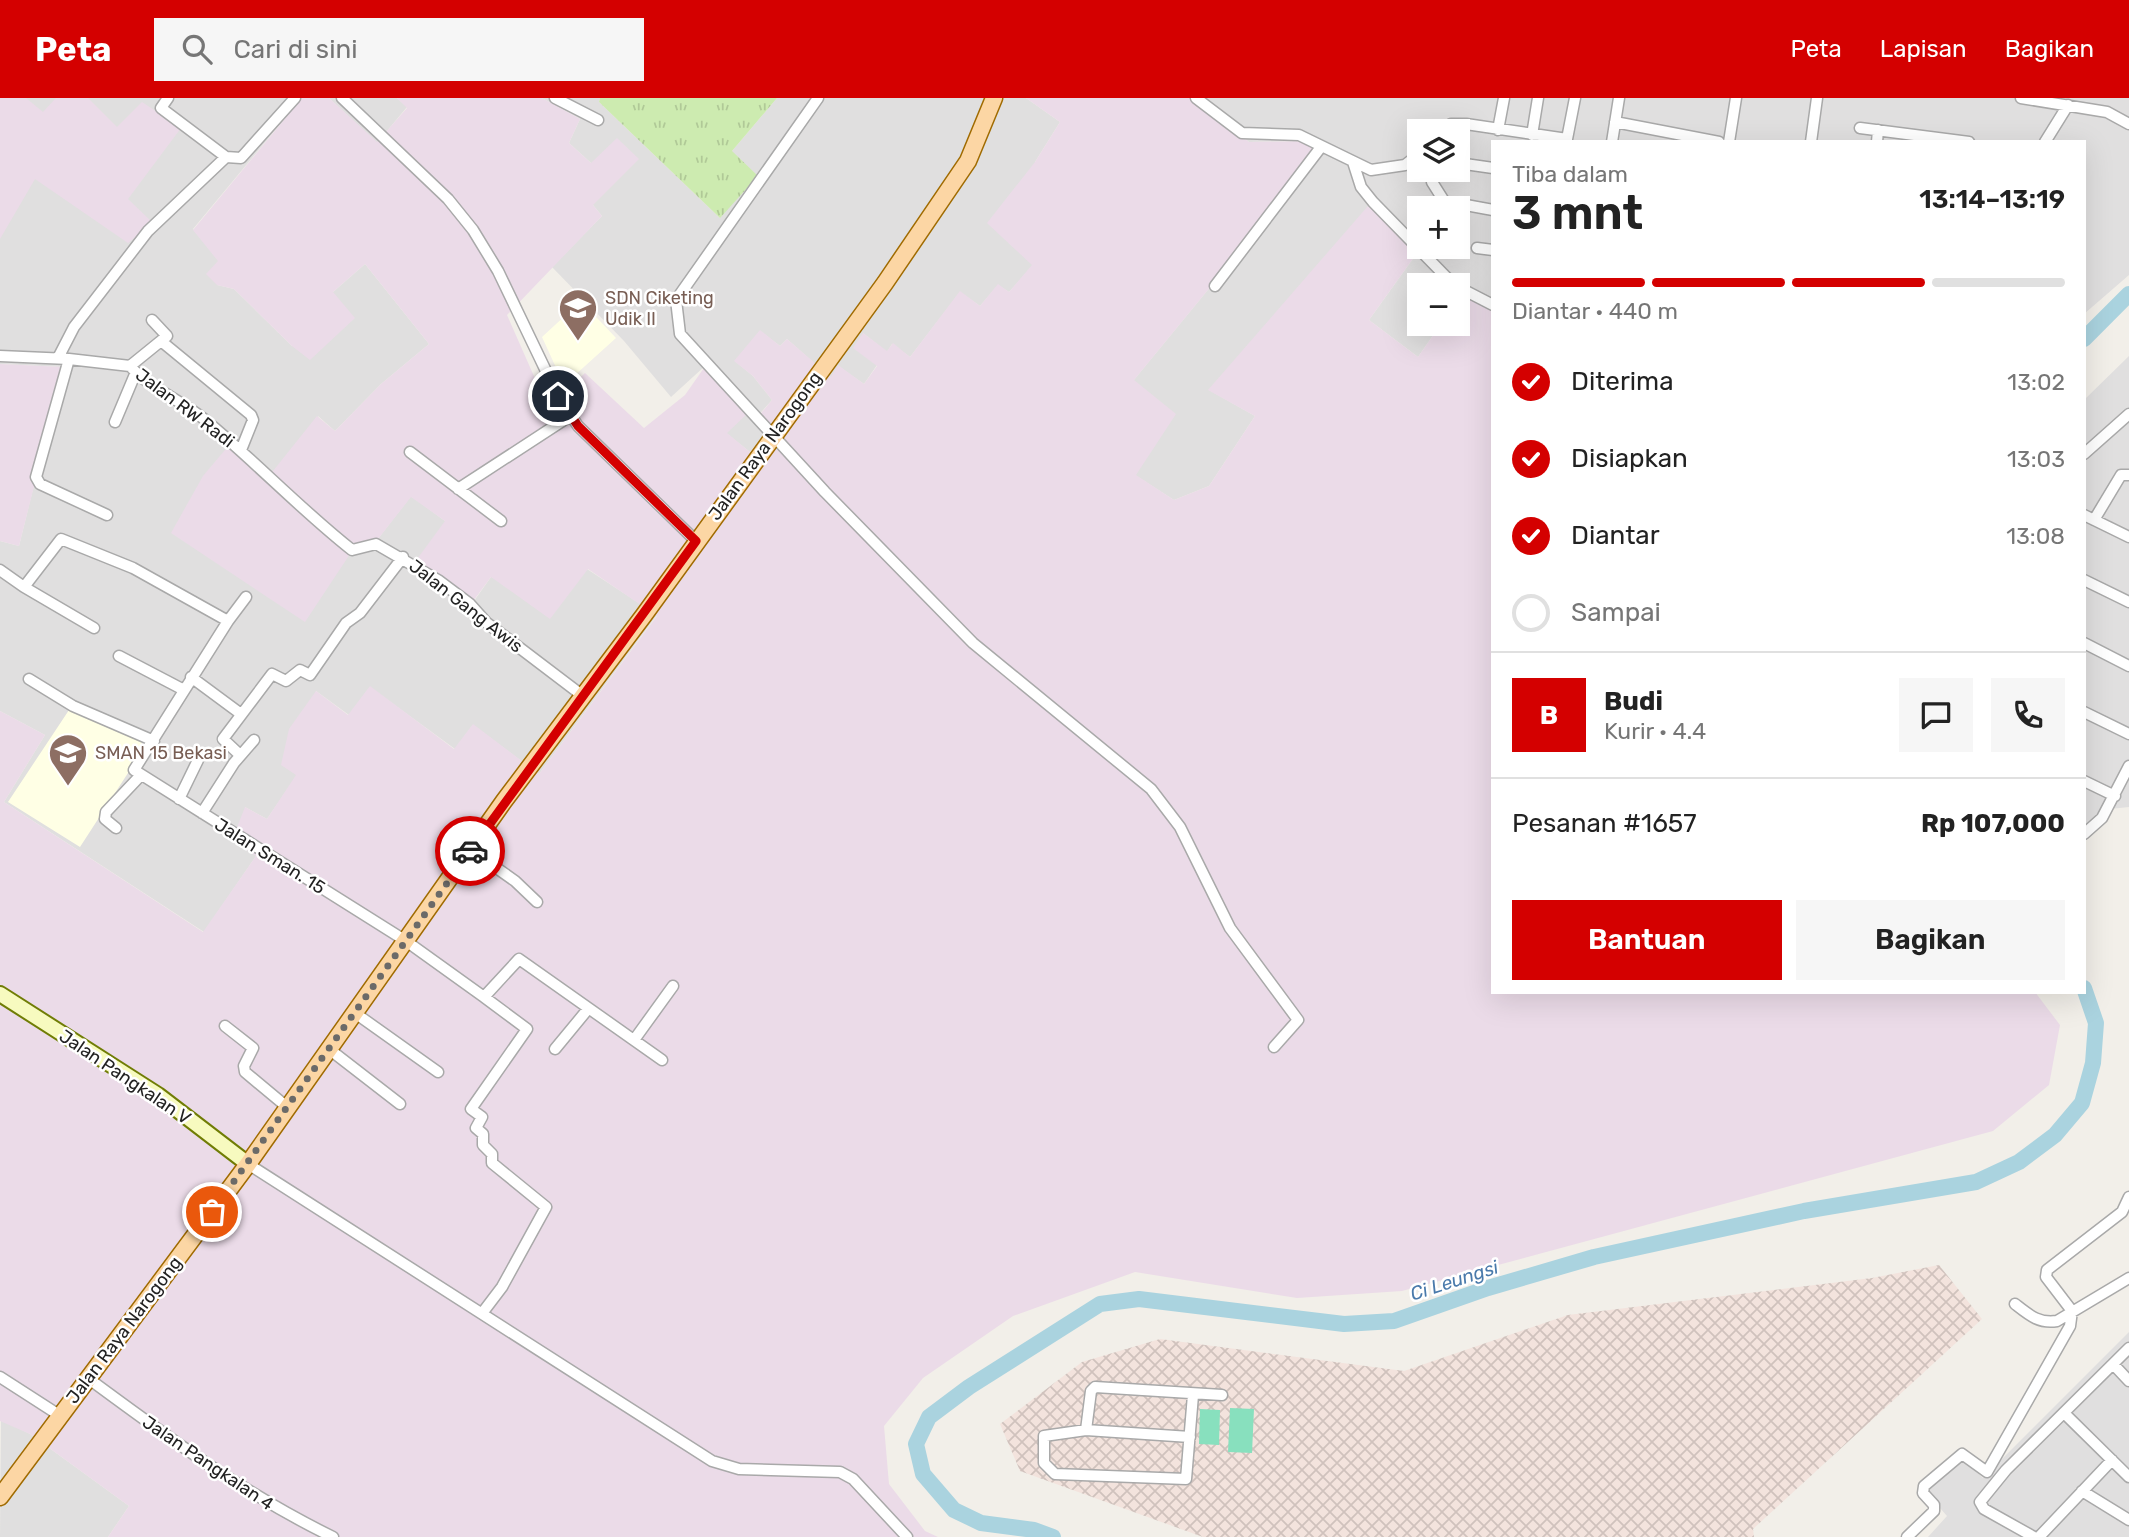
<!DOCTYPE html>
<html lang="id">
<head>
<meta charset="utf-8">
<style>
	body { margin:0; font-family:Rubik,sans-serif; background:#f6f6f6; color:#222; height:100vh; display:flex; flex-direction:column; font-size:26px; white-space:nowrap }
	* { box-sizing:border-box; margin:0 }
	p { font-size:23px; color:#767676 }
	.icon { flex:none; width:38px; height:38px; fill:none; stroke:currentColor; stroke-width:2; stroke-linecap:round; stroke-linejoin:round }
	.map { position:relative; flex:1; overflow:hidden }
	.panel { position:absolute; left:1491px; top:42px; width:595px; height:854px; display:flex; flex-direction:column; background:#fff; border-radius:0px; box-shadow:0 7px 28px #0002 }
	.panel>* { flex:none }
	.fabs { position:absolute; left:1407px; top:21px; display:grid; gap:14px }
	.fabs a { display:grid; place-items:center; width:63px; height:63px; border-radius:0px; background:#fff; box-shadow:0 7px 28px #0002; font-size:35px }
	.pin { position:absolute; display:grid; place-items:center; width:60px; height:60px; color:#fff; margin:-30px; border:4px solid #fff; border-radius:50%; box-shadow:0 2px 7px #0007 }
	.courier { position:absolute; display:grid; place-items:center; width:70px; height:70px; margin:-35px; border:5px solid #d40000; border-radius:50%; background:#fff; color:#222; box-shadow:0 2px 9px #0007 }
	.summary em { font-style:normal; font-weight:600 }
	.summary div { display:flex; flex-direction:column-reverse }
	.summary { display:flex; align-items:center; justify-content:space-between; height:119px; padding:0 21px }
	h1 { font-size:46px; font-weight:600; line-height:52px }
	.bar { display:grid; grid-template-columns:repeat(4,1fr); gap:10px 7px; align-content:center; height:84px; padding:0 21px }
	.bar i { height:9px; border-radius:5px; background:#e0e0e0 }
	.bar .selected { background:#d40000 }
	.bar p { grid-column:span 4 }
	.line { display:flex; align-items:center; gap:18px; padding:0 21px; border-top:2px solid #e0e0e0 }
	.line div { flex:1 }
	.round { display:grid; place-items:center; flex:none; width:74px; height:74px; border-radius:0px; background:#f6f6f6 }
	ol { padding:0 21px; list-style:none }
	li { display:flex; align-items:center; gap:21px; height:77px }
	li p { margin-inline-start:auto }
	li .icon { padding:7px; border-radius:50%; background:#d40000; color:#fff; stroke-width:4 }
	li:last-child { color:#767676 }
	li i { width:38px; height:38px; border:4px solid #e0e0e0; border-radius:50% }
	.primary-button { display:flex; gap:14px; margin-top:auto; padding:14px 21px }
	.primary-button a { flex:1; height:80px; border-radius:0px; background:#d40000; color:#fff; font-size:28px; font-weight:600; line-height:80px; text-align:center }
	.primary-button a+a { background:#f6f6f6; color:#222 }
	header { display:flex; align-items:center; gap:42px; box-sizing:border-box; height:98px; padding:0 35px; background:#d40000; color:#fff }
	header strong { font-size:33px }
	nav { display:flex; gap:38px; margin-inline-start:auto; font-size:24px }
	.search { width:490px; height:63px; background:#f6f6f6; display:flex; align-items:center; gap:18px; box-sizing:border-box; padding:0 24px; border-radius:0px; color:#767676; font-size:26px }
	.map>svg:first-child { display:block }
</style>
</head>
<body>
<header>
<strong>Peta</strong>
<div class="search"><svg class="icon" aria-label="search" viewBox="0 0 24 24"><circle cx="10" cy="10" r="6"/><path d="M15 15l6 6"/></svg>Cari di sini</div>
<nav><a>Peta</a><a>Lapisan</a><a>Bagikan</a></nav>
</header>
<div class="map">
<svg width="2129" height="1439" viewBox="0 0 2129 1439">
	<defs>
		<pattern id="military-cross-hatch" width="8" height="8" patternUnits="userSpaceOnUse" patternTransform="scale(1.75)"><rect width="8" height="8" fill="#f3e3dd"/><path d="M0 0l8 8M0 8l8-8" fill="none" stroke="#d0c2bd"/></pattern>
		<pattern id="grass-tufts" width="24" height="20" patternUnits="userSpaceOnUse" patternTransform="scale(1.75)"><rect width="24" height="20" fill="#cdebb0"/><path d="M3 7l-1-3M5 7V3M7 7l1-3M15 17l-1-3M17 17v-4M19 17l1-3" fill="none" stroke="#b0c997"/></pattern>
	</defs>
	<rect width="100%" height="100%" fill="#f2efe9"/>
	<path fill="#e0dfdf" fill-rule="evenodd" d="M 0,0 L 302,0 L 193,131 L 219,163 L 217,187 L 234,191 L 292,248 L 333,194 L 365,166 L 429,246 L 381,286 L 335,333 L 318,318 L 350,456 L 367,455 L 411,398 L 445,423 L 469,510 L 491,479 L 587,471 L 657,517 L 539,676 L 473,627 L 455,651 L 370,589 L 349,617 L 316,593 L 297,677 L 267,721 L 245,709 L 256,758 L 204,834 L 4,704 L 45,637 L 0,613 L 0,443 L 19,448 L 63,269 L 0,266 Z
		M 329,0 L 397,0 L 407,9 L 377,45 Z
		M 542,0 L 600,0 L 599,4 L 720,120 L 732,53 L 777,0 L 1026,0 L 1060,24 L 1035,64 L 1033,167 L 1009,194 L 998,187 L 980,208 L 960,194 L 910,259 L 892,246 L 887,254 L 863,235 L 877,267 L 864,286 L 838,268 L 831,280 L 787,241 L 780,248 L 760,233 L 735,263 L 753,278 L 772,302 L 757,319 L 767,333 L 750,354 L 726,335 L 749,313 L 705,268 L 671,299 L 624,243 L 552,169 L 602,118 L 593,107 L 591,65 L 569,45 L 580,21 Z
		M 1194,0 L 2129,0 L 2129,177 L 2084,216 L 2084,44 L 1493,44 L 1493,214 L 1464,193 L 1458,202 L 1458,187 L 1419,187 L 1419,226 L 1441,226 L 1418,259 L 1369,222 L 1417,155 L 1209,292 L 1255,318 L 1209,388 L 1174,402 L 1135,377 L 1133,283 L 1317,59 L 1307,43 L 1249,44 ZM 1419,33 L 1458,33 L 1458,72 L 1419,72 ZM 1419,110 L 1458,110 L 1458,149 L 1419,149 Z
		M 2129,258 L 2129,709 L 2110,711 L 2097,732 L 2084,741 L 2084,302 Z
		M 2129,1234 L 2129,1439 L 1928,1439 L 1947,1418 L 1925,1393 L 1962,1360 L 1983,1380 Z
		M 1,1321 L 30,1336 L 129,1408 L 108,1439 L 0,1439 Z"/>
	<path fill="#ebdbe8" d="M 0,0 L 26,0 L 43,14 L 56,0 L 88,0 L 117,29 L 142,4 L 181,30 L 128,101 L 153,125 L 128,145 L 35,81 L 0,141 Z
		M 302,0 L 329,0 L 377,44 L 407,10 L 397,0 L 542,0 L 580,21 L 569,45 L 591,65 L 617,40 L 639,61 L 593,107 L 602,118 L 507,217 L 548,310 L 585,275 L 644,330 L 685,297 L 706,267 L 750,313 L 727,335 L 750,354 L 767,333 L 757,320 L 772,302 L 753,278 L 734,263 L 760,232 L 780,248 L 787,241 L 831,279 L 838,267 L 864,286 L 877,268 L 853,250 L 863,235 L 887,253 L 893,245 L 910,259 L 960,193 L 980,208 L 998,186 L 1009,194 L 1032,167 L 987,125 L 1035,64 L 1060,24 L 1026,0 L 1194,0 L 1249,44 L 1307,43 L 1317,59 L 1134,282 L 1176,316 L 1136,377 L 1174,402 L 1209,388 L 1255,318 L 1208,292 L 1368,108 L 1417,155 L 1369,222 L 1418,259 L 1441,226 L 1458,226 L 1458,202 L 1464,193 L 1493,214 L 1493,894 L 2035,894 L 2060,927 L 2049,987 L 1993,1033 L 1402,1193 L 1297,1200 L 1135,1174 L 1013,1218 L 923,1280 L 884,1328 L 889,1386 L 925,1433 L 938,1439 L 108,1439 L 129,1408 L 30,1336 L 0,1323 L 0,613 L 45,637 L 4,704 L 203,834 L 256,758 L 232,742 L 245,709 L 267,721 L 296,677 L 281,667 L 289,631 L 316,593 L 348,617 L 370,588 L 454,651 L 473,626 L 539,676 L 657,518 L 588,471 L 550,521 L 491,479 L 468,510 L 412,468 L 445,423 L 411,399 L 367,455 L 350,456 L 305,524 L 171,435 L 203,378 L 230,346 L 269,378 L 317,318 L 335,333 L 381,286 L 429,246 L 365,166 L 333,194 L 355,220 L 310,262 L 292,248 L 234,191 L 217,187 L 206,176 L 218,163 L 193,132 Z
		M 0,266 L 64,269 L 19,448 L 0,443 Z"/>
	<path fill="#ffffe5" d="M 581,203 L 616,240 L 564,287 L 542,239 Z
		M 69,612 L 143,643 L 128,675 L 80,749 L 8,704 Z"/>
	<path fill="url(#military-cross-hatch)" d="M 1939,1167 L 1982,1221 L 1753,1431 L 1754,1439 L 1203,1439 L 1020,1373 L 1000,1326 L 1082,1264 L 1160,1241 L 1404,1273 L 1568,1217 L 1872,1180 Z"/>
	<path fill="url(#grass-tufts)" d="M 600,0 L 777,0 L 732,53 L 758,78 L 720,120 L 599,4 Z"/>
	<path fill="#88e0be" d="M 1230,1310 L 1254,1311 L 1252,1355 L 1228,1354 Z
		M 1200,1311 L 1220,1312 L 1219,1347 L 1199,1346 Z"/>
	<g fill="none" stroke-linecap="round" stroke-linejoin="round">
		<path stroke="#aad3df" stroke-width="16" d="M 2084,241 L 2129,196
			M 1053,1439 L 1034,1432 L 981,1425 L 954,1412 L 923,1376 L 916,1346 L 929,1319 L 969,1289 L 1100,1206 L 1139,1201 L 1344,1226 L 1394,1223 L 1488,1190 L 1594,1159 L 1804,1113 L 1976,1084 L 2019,1064 L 2055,1037 L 2082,1005 L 2093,965 L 2096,925 L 2084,890"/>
		<g stroke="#a9a9a9" stroke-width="13">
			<path id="street" d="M 168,0 L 161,10 L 226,59
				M 342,0 L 448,101 L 473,132 L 498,173 L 558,298 L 578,328 L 696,443
				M 555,0 L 598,22
				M 818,0 L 676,202 L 680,236 L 825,394 L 973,545 L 1151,691 L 1180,729 L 1230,830 L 1298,922 L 1274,949
				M 1196,0 L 1242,35 L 1299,37 L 1371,72 L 1405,67 L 1419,56
				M 2021,0 L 2107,14 L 2129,26
				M 1615,24 L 1719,44
				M 1860,30 L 1969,44
				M 1498,32 L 1504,0
				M 1440,33 L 1451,26 L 1466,26 L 1567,41 L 1575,0
				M 1532,37 L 1538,0
				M 1612,44 L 1619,0
				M 1729,44 L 1736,0
				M 1811,44 L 1817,0
				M 1877,44 L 1878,32
				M 2045,44 L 2068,7
				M 1353,64 L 1361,89 L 1373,104 L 1454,187
				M 1458,65 L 1493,70
				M 1435,72 L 1432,84 L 1444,103 L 1493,112
				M 1477,150 L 1493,152
				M 1215,188 L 1321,49
				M 1458,189 L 1493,207
				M 161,243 L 251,317 L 253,322 L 241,352
				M 0,258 L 69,261 L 130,268 L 167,238 L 152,222
				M 58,260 L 74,229 L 148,133 L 226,59 L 241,60 L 295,0
				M 69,261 L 36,379 L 40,386 L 107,417
				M 130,268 C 149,290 181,302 204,321 C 255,363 300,411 352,452 L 376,446 L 438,482 L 470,506 L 487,525 L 583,598
				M 115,324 L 136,274
				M 410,354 L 501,423
				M 2084,356 L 2129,316
				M 458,391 L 570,318
				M 2084,417 L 2129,439
				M 2094,422 L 2121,377 L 2129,377
				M 0,472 L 24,489
				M 2084,482 L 2129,504
				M 228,523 L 246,499
				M 94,530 L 24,489 L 61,441 L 133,470 L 228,523 L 134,672 L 406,843 L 484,899 L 519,861 L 662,962
				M 2084,545 L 2129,568
				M 119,558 L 184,592
				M 191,579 L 241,616
				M 29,581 L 73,608 L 154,643
				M 2084,614 L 2129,636
				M 240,657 L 223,641 L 272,576 L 286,583 L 300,572 L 310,577 L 346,525 L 360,515 L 403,459
				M 2084,683 L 2115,698
				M 179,701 L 198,662
				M 202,715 L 234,665 L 254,642
				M 116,730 L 105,721 L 106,714 L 141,677
				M 2084,736 L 2102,720 L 2129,668
				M 471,752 L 515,783 L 537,804
				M 355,915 L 438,974
				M 225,928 L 253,950 L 244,968 L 245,974 L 287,1009
				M 634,942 L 673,888
				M 329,951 L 400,1006
				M 555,951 L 588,911
				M 248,1066 L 712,1363 L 739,1371 L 840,1374 L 853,1381 L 907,1439
				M 2015,1206 C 2029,1217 2039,1226 2057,1223 L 2129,1180
				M 483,1214 L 502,1189 L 546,1109 L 492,1065 L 492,1056 L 483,1047 L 483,1036 L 476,1030 L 482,1019 L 471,1011 L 527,931 L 484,899
				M 2113,1266 L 2129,1283
				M 0,1279 L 59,1317
				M 89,1281 C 169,1340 244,1396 333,1439
				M 1193,1297 L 1186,1381 L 1055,1376 L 1044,1365 L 1044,1338 L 1086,1332 L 1091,1293 L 1095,1289 L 1222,1297
				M 2064,1315 L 2129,1379
				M 1086,1332 L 1190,1339
				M 2082,1393 L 2129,1422
				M 1907,1439 L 1934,1413 L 1934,1407 L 1923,1395 L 1924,1388 L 1962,1356 L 1987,1374 L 2070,1228 L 2072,1213 L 2046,1179 L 2047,1172 L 2122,1114 L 2129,1099
				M 2034,1439 L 1984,1411 L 1980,1404 L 2006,1372 L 2129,1250
				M 2039,1439 L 2112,1362"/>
		</g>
		<g stroke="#707d05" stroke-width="18">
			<path id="secondary" d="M 0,896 L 158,997 L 248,1066"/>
		</g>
		<g stroke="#a06b00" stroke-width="19">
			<path id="primary" d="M 0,1399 L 248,1066 L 504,703 L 644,517 L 885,185 L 968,63 L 994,0"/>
		</g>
		<use href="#street" stroke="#fff" stroke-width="10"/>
		<use href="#secondary" stroke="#f7fabf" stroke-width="14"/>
		<use href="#primary" stroke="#fcd6a4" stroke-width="16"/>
	</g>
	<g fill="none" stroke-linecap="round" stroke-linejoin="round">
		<path stroke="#6b6a68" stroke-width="7" stroke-dasharray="0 12.6" d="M 212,1114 L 470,753"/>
		<path stroke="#d40000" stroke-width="9" d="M 470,753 L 696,443 L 578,328 L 558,298"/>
	</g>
	<defs>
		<g id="school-pin" transform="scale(2.0125)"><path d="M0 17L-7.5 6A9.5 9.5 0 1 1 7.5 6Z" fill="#8d6e63" stroke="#fff"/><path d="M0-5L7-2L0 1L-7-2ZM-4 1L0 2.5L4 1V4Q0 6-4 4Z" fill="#fff"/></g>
	</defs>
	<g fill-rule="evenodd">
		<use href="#school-pin" x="578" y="210"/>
		<use href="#school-pin" x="68" y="655"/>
	</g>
	<g text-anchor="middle" stroke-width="5" stroke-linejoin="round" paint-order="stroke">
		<g font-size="18" fill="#785e54" stroke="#fff" text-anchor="start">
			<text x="605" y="206">SDN Ciketing<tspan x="605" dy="21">Udik II</tspan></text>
			<text x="95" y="661">SMAN 15 Bekasi</text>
		</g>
		<g font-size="18" fill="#222" stroke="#fff">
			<text transform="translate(185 310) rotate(37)" y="6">Jalan RW Radi</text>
			<text transform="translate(765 348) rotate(-54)" y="6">Jalan Raya Narogong</text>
			<text transform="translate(466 508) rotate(38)" y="6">Jalan Gang Awis</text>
			<text transform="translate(270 758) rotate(32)" y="6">Jalan Sman. 15</text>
			<text transform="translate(125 979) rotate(34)" y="6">Jalan Pangkalan V</text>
			<text transform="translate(124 1232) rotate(-53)" y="6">Jalan Raya Narogong</text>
			<text transform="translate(208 1365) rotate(34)" y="6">Jalan Pangkalan 4</text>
		</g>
		<g font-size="19" font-style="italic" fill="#4a7aab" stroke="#fff">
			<text transform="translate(1454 1182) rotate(-18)" y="7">Ci Leungsi</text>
		</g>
	</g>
</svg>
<div class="fabs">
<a><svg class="icon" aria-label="layers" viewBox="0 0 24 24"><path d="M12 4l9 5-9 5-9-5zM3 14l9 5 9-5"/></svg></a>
<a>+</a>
<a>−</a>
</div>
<div class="pin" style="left:212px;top:1114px;background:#ea580c"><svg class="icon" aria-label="bag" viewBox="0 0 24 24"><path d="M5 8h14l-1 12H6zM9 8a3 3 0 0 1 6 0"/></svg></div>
<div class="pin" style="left:558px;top:298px;background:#1f2937"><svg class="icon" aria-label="home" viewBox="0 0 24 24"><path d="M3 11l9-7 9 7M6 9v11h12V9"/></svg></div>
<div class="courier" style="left:470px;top:753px"><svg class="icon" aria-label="car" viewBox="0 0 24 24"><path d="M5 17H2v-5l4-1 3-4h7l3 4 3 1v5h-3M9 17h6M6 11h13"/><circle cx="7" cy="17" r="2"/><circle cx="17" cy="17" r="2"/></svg></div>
<section class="panel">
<div class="summary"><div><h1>3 mnt</h1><p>Tiba dalam</p></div><em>13:14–13:19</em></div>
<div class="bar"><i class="selected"></i><i class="selected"></i><i class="selected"></i><i></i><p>Diantar · 440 m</p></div>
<ol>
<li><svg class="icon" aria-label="check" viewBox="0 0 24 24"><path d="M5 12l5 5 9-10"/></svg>Diterima<p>13:02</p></li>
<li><svg class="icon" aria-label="check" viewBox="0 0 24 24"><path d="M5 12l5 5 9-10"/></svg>Disiapkan<p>13:03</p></li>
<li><svg class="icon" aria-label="check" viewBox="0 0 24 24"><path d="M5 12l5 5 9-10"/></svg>Diantar<p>13:08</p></li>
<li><i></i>Sampai</li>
</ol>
<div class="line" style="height:126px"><b class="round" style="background:#d40000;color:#fff">B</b><div><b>Budi</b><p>Kurir · 4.4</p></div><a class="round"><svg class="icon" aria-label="chat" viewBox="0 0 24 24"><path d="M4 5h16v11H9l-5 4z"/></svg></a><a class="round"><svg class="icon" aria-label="phone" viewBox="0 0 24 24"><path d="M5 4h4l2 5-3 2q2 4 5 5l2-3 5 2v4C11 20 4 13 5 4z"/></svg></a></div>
<div class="line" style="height:91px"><div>Pesanan #1657</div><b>Rp 107,000</b></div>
<div class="primary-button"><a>Bantuan</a><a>Bagikan</a></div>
</section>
</div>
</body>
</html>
